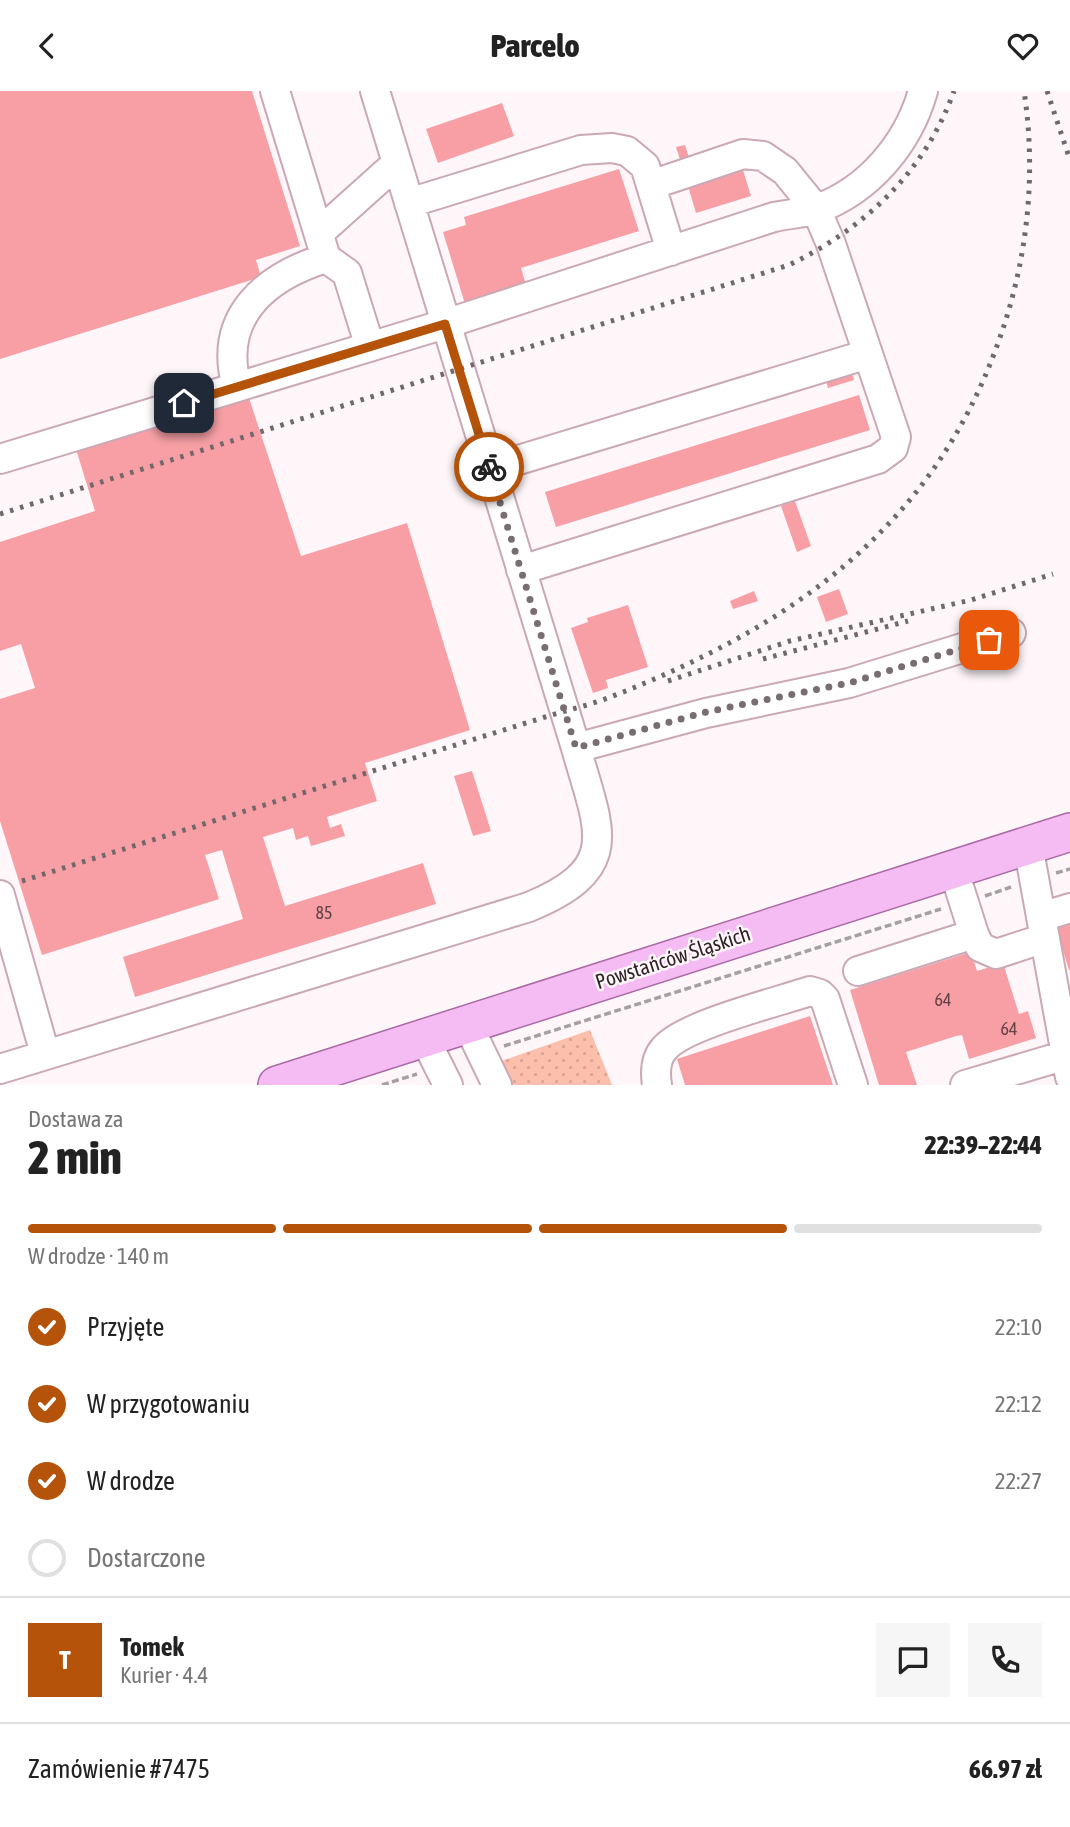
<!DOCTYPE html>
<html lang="pl">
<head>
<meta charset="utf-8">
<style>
	body { margin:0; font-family:"Asap Condensed",sans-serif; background:#f6f6f6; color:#222; height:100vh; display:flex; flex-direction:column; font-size:26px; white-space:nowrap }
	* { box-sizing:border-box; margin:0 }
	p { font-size:23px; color:#767676 }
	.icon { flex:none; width:38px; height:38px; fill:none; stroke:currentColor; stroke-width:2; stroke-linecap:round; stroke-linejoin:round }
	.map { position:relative; height:994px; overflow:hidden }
	.details { display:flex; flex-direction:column; background:#fff; flex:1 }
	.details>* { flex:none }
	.pin { position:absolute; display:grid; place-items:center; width:60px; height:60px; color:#fff; margin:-30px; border-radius:14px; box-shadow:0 4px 10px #0006 }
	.courier { position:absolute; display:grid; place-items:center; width:70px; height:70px; margin:-35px; border:5px solid #b45309; border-radius:50%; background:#fff; color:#222; box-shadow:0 2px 9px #0007 }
	.summary em { font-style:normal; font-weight:800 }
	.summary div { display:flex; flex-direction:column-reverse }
	.summary { display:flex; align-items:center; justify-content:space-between; height:119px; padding:0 28px }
	h1 { font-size:46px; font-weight:800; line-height:52px }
	.bar { display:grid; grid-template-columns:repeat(4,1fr); gap:10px 7px; align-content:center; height:84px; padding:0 28px }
	.bar i { height:9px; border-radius:5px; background:#e0e0e0 }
	.bar .on { background:#b45309 }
	.bar p { grid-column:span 4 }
	.line { display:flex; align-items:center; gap:18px; padding:0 28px; border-top:2px solid #e0e0e0 }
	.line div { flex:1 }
	.round { display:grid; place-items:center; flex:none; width:74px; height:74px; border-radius:0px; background:#f6f6f6 }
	ol { padding:0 28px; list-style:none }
	li { display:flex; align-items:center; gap:21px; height:77px }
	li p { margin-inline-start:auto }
	li .icon { padding:7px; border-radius:50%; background:#b45309; color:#fff; stroke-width:4 }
	li:last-child { color:#767676 }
	li i { width:38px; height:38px; border:4px solid #e0e0e0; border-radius:50% }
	header { display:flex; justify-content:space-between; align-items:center; height:91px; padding:0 28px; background:#fff; font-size:32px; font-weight:800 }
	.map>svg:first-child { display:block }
</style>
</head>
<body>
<header><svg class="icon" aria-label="back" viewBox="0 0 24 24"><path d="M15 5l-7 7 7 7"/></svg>Parcelo<svg class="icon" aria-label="heart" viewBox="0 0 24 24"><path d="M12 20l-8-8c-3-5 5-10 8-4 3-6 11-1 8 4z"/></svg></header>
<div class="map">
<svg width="1070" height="994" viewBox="0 0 1070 994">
	<defs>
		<pattern id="grass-dots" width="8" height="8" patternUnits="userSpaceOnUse" patternTransform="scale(1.75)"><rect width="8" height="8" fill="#fcbfab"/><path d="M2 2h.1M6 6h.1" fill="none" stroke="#d8a493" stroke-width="1.8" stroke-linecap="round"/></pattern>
	</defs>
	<rect width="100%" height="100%" fill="#fef6f9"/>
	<path fill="url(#grass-dots)" d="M 590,939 L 612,994 L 507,994 L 496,972 Z"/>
	<path fill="#f79fa5" d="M 0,0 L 252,0 L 300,155 L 256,169 L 261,186 L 0,268 Z
		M 502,12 L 514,45 L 438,72 L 426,38 Z
		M 685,54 L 691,73 L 682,75 L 676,56 Z
		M 619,78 L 639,140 L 521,177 L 526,194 L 465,213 L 443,141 L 466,134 L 464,126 Z
		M 743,79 L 751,105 L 696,122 L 688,95 Z
		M 850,274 L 854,289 L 828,297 L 824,282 Z
		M 248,304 L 301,465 L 407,432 L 470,639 L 365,672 L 377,710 L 327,726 L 330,737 L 341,733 L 345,745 L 311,755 L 308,745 L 296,749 L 293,737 L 263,746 L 285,815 L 423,772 L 436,813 L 135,906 L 123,866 L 243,828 L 222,759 L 205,764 L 219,808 L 42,864 L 0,730 L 0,608 L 35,597 L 21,553 L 0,560 L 0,451 L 95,420 L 76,358 Z
		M 859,304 L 870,339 L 556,436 L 545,401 Z
		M 795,410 L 811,455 L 797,461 L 781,415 Z
		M 839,498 L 848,523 L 826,531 L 817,506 Z
		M 754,500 L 758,510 L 733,518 L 730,510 Z
		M 628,514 L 648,576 L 606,589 L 608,597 L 593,602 L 571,537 L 588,531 L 587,527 Z
		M 472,680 L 491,740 L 473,745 L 454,685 Z
		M 1070,829 L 1070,879 L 1069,879 L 1055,834 Z
		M 971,861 L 977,880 L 1003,872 L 1019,923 L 1028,920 L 1036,947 L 969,968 L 962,944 L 956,945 L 906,961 L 917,994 L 879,994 L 850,899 Z
		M 810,925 L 833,994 L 685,994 L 677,968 Z"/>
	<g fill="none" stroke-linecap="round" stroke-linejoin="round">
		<g stroke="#cba8b6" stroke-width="32">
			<path id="minor" d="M 275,0 L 326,167 L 347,182 L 370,256
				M 409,112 L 581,59 L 612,57 L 627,60 L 645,75 L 671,160
				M 319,142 L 397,72
				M 237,296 C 217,226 265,186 326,167
				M 0,368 L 445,233 L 774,126 C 788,123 804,122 817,118 C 869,99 908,53 923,0
				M 489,378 L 868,263
				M 521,479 L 878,368 L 893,357 L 896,346 L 831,153 L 816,118 L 785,80 L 763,65 L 743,63 L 651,94
				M 576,657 L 706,622 L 849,592 L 1011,542
				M 1028,754 L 1070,986
				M 0,804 L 45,963
				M 1041,826 L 1070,817
				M 974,843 L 980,856 L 996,863 L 1045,847
				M 858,880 L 974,843 L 953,777
				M 468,934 L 497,994
				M 425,948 L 448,994
				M 0,978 L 529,816 C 624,777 599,739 576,657 L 375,0
				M 657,994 C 655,981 655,968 664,958 C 683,934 778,911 810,900 L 820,903 L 825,908 L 853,994
				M 965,994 L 1066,964"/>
		</g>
		<g stroke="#aa6aa5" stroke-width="40">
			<path id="major" d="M 277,994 L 1070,741"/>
		</g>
		<path stroke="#a99fa3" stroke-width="3.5" stroke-dasharray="7 3.5" stroke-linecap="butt" d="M 1056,782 L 1070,778
			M 985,805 L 1011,796
			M 504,955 L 941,818
			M 382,994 L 417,983"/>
		<use href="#minor" stroke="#fff" stroke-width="28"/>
		<use href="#major" stroke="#f4bcf2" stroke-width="37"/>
		<path stroke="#72676b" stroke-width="5" stroke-dasharray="3.5 7" stroke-linecap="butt" d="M 1047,0 L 1070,69
			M 0,423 L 789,174 C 865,137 925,81 954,0
			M 763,568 L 908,530
			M 668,590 L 790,550 L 971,509 L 1053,483
			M 22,790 C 146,751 271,712 395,673 C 445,657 495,642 545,626 C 567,619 591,614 613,605 C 790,536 932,438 998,252 C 1027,172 1037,85 1024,0"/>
	</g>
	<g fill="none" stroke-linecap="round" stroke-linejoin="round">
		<path stroke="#786d71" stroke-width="7" stroke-dasharray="0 12.6" d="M 489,376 L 576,657 L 706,621 L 849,592 L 989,549"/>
		<path stroke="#b45309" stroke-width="9" d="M 184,312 L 445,233 L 489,376"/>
	</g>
	<g text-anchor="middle" stroke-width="5" stroke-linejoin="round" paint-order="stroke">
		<g font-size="18" fill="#624247">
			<text x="324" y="828">85</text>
			<text x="943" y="915">64</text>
			<text x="1009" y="944">64</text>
		</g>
		<g font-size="21" fill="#302328" stroke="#fef6f9">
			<text transform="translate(673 867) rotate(-18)" y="7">Powstańców Śląskich</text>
		</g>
	</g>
</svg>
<div class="pin" style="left:989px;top:549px;background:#ea580c"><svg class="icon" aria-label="bag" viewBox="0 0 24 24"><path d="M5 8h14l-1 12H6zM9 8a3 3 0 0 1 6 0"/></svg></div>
<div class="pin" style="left:184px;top:312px;background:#1f2937"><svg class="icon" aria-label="home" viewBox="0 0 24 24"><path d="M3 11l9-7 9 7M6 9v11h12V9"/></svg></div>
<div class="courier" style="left:489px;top:376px"><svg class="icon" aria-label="bike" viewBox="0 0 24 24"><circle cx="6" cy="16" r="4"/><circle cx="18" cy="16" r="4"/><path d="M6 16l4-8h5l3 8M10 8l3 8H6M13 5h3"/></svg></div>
</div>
<section class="details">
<div class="summary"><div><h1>2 min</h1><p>Dostawa za</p></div><em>22:39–22:44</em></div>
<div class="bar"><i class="on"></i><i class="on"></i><i class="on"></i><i></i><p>W drodze · 140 m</p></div>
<ol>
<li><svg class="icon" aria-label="check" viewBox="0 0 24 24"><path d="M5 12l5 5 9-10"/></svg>Przyjęte<p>22:10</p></li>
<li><svg class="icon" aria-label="check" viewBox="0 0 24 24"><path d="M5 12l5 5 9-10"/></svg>W przygotowaniu<p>22:12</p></li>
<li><svg class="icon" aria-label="check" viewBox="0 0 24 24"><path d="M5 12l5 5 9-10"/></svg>W drodze<p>22:27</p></li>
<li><i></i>Dostarczone</li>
</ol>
<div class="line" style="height:126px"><b class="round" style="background:#b45309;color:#fff">T</b><div><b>Tomek</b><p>Kurier · 4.4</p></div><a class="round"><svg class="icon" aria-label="chat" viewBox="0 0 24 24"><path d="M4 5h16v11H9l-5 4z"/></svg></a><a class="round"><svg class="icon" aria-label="phone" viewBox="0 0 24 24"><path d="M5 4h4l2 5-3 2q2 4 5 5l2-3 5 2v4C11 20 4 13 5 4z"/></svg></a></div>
<div class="line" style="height:91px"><div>Zamówienie #7475</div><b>66.97 zł</b></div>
</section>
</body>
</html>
